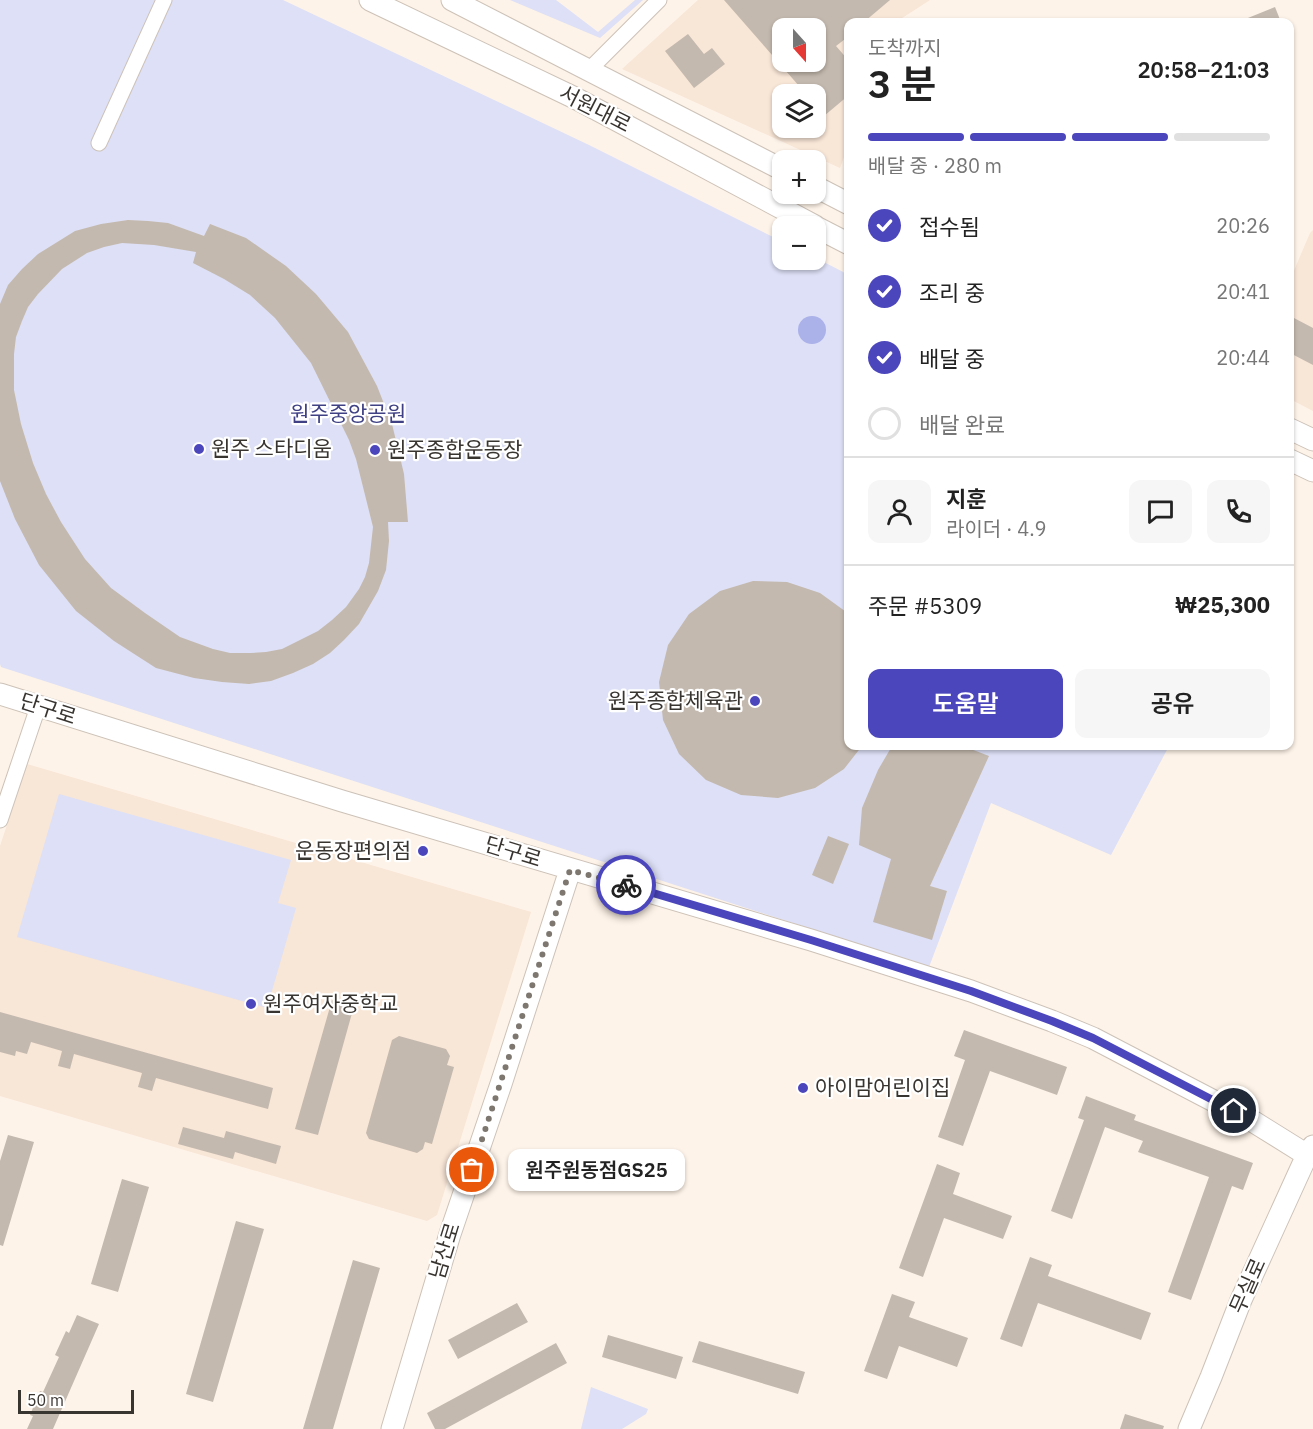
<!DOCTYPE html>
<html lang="ko">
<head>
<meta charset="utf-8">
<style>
	body { margin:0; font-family:"IBM Plex Sans","Noto Sans KR",sans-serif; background:#f6f6f6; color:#222; height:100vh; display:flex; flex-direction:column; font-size:22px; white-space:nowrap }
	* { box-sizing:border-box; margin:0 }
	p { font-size:20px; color:#767676 }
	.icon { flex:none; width:33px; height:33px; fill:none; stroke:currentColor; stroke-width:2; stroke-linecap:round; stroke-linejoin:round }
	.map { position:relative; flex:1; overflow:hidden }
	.details { position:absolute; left:844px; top:18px; width:450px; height:732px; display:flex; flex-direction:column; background:#fff; border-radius:12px; box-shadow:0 2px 4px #0004 }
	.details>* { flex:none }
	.needle { width:39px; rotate:159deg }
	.fabs { position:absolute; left:772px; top:18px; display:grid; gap:12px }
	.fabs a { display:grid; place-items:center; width:54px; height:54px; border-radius:12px; background:#fff; box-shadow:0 2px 4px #0004; font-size:30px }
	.scale { position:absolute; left:18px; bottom:15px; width:116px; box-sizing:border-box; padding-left:6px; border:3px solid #383430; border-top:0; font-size:16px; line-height:21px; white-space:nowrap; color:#383430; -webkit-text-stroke:4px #fff; paint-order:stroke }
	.pin { position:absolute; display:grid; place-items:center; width:51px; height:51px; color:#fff; margin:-26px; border:3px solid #fff; border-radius:50%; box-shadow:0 2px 6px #0007 }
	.courier { position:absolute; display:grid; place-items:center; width:60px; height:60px; margin:-30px; border:4px solid #4c46bd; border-radius:50%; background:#fff; color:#222; box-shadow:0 2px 8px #0007 }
	.bubble { position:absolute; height:42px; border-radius:12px; background:#fff; box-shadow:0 2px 4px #0004; font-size:20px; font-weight:600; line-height:42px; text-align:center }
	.overview em { font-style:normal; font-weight:600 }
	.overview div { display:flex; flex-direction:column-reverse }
	.overview { display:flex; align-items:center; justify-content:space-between; height:102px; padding:0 24px }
	h1 { font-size:39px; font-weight:600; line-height:45px }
	.bar { display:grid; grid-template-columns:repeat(4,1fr); gap:9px 6px; align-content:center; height:72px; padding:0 24px }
	.bar i { height:8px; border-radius:4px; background:#e0e0e0 }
	.bar .on { background:#4c46bd }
	.bar p { grid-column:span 4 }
	.line { display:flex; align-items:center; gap:15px; padding:0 24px; border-top:2px solid #e0e0e0 }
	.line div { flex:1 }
	.round { display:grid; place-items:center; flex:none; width:63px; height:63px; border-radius:12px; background:#f6f6f6 }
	ol { padding:0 24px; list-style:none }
	li { display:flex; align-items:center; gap:18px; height:66px }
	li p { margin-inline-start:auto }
	li .icon { padding:6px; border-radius:50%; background:#4c46bd; color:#fff; stroke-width:4 }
	li:last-child { color:#767676 }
	li i { width:33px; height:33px; border:3px solid #e0e0e0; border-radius:50% }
	.cta { display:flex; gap:12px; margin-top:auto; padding:12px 24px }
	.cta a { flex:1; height:69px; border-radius:12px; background:#4c46bd; color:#fff; font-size:24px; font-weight:600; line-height:69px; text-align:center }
	.cta a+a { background:#f6f6f6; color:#222 }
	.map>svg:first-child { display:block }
</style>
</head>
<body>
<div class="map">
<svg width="1313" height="1429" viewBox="0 0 1313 1429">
	<rect width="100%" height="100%" fill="#fef3e8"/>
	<path fill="#f8e6d7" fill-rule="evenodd" d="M 698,0 L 930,0 L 896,22 L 849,22 L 849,144 L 840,168 L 622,69 ZM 783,28 L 816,28 L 816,62 L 783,62 ZM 783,94 L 816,94 L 816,128 L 783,128 Z
		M 1313,230 L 1313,411 L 1290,399 L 1290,280 L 1310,233 Z
		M 27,764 L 531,912 L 437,1215 L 427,1221 L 0,1096 L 0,846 Z"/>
	<path fill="#dde0f6" d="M 0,0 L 283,0 L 589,145 L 783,242 L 783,260 L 816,258 L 849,275 L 849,746 L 1169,746 L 1111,855 L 991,803 L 929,967 L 1,667 L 0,664 Z
		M 510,0 L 556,0 L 598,32 L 635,0 L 643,0 L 600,38 Z
		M 59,794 L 291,860 L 278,903 L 296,908 L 267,1008 L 17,937 Z
		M 591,1387 L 648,1409 L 646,1414 L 622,1429 L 581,1429 Z"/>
	<path fill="#abb1e9" d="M798 330a14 14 0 1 1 28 0a14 14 0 1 1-28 0Z"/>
	<path fill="#c4b9ae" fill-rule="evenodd" d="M 724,0 L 890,0 L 864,22 L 849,22 L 849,36 L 836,46 L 849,61 L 849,95 L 824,116 L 816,106 L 816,94 L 806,94 ZM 783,28 L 816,28 L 816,62 L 783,62 Z
		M 1275,7 L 1281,22 L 1238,22 Z
		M 688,34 L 704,54 L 712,48 L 725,64 L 694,88 L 665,51 Z
		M 128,220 L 148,221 L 168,223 L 204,236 L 210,224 L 246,238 L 286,266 L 316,294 L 348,332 L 377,386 L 392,424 L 404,474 L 408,522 L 388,522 L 389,541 L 386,570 L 378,591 L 359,624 L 344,640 L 330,653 L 313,664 L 293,673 L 271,681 L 249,684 L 222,682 L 194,678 L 156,668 L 114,641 L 76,611 L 39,565 L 15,519 L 0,481 L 0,304 L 8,285 L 22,269 L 38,254 L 75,231 L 101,224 ZM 122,243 L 154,245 L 196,252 L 193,263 L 224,279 L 250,295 L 275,318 L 311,363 L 349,440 L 356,459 L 373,527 L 369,563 L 365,577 L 359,589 L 346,607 L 332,620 L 318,631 L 282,649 L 266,652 L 250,653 L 230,653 L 213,649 L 180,637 L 145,613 L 111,588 L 85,559 L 61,522 L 46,494 L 33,463 L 21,424 L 14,390 L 14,354 L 16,337 L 22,321 L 28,307 L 38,294 L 62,269 L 87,253 L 104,247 Z
		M 1294,318 L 1313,328 L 1313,365 L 1290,353 L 1290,326 Z
		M 753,581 L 787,582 L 820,593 L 849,614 L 849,746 L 862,746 L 844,769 L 815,788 L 778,798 L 741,795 L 706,780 L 679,754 L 663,720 L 659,682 L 668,645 L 689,614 L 720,591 Z
		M 892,746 L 963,746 L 989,756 L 930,886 L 947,891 L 932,940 L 873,922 L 891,859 L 859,845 L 862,808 L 878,770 Z
		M 828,836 L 849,844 L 833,884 L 812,875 Z
		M 332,1000 L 354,1006 L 318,1135 L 295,1129 Z
		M 0,1012 L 273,1088 L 268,1109 L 156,1078 L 152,1091 L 138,1087 L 142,1073 L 74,1054 L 70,1069 L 58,1066 L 62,1051 L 31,1042 L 27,1054 L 16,1051 L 15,1056 L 0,1052 Z
		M 964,1030 L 1067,1067 L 1057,1095 L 990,1071 L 963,1146 L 938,1137 L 965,1060 L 954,1056 Z
		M 399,1036 L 446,1049 L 450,1056 L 447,1065 L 454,1067 L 432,1144 L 425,1142 L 423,1149 L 417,1153 L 369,1139 L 366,1133 L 392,1040 Z
		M 1086,1096 L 1136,1115 L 1134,1120 L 1253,1163 L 1243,1190 L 1232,1186 L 1191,1300 L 1168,1292 L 1209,1177 L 1138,1152 L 1143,1141 L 1105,1127 L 1072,1219 L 1051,1211 L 1084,1120 L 1078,1118 Z
		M 183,1127 L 224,1138 L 226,1131 L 281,1146 L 276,1164 L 235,1152 L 233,1159 L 178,1144 Z
		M 8,1135 L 34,1142 L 3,1246 L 0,1245 L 0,1161 Z
		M 937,1164 L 960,1173 L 953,1194 L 1012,1216 L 1003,1239 L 944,1218 L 923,1277 L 899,1268 Z
		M 122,1179 L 149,1187 L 118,1292 L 91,1284 Z
		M 236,1221 L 264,1229 L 213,1402 L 186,1394 Z
		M 1030,1257 L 1052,1265 L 1048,1276 L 1151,1313 L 1141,1340 L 1038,1303 L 1022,1347 L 1000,1339 Z
		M 353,1260 L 380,1268 L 333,1429 L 303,1429 Z
		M 892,1294 L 915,1302 L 909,1317 L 968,1338 L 957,1367 L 899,1346 L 887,1379 L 864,1371 Z
		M 517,1303 L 528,1322 L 458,1359 L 448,1340 Z
		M 77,1315 L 99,1324 L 53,1429 L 27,1429 L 33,1416 L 30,1415 L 40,1391 L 43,1392 L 59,1357 L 55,1355 L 66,1331 L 69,1333 Z
		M 608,1335 L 683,1357 L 676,1379 L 602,1357 Z
		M 699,1341 L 805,1372 L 798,1394 L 692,1362 Z
		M 556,1343 L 567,1363 L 445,1429 L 435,1429 L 427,1413 Z
		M 1125,1414 L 1164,1426 L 1163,1429 L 1120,1429 Z"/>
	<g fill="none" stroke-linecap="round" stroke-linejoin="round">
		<g stroke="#cdc2b8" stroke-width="17">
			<path id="street" d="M 589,70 L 659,0
				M 99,143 L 164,0
				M 0,820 L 38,707"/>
		</g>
		<g stroke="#cdc2b8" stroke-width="23">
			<path id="secondary" d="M 370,0 L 575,98 L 815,226
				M 452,0 L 783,170
				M 816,187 L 849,204
				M 816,227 L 849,244
				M 1290,429 L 1313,440
				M 1290,460 L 1313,471
				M 0,694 L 342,801 L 811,940 L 971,991 L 1052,1021 L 1093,1038 L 1254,1122 L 1307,1155
				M 392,1429 L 450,1234 L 501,1084 L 570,870
				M 1189,1429 L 1211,1377 L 1241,1300 L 1307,1155 L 1313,1146"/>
		</g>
		<use href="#street" stroke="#fff" stroke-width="15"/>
		<use href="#secondary" stroke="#fff" stroke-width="21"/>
	</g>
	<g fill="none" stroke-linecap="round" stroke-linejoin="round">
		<path stroke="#7d7770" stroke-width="6" stroke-dasharray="0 10.8" d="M 472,1170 L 570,870 L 626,885"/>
		<path stroke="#4c46bd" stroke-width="8" d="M 626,885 L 811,940 L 971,991 L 1052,1021 L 1093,1038 L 1234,1111"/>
	</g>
	<g fill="#4c46bd" stroke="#fff" stroke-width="2">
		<circle cx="199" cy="449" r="6"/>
		<circle cx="375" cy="450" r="6"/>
		<circle cx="755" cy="701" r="6"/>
		<circle cx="423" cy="851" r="6"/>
		<circle cx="251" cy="1004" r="6"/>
		<circle cx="803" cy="1088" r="6"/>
	</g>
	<g text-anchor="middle" stroke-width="4.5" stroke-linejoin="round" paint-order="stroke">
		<g font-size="21" fill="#383430" stroke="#fff">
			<text transform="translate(595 109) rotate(27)" y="7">서원대로</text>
			<text transform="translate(48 709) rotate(18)" y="7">단구로</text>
			<text transform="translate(513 852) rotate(17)" y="7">단구로</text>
			<text transform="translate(445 1251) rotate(-73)" y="7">남산로</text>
			<text transform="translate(1248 1286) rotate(-66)" y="7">무실로</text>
		</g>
		<g font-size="21" fill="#3f4184" stroke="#fff">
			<text x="348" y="421">원주중앙공원</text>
		</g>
		<g font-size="21" fill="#383430" stroke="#fff" text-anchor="start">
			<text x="211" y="456">원주 스타디움</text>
			<text x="387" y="457">원주종합운동장</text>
			<text x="743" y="708" text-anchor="end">원주종합체육관</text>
			<text x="411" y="858" text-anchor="end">운동장편의점</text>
			<text x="263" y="1011">원주여자중학교</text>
			<text x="815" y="1095">아이맘어린이집</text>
		</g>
	</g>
</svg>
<div class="fabs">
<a><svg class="needle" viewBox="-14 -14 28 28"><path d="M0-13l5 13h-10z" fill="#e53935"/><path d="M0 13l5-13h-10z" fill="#767676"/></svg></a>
<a><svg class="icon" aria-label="layers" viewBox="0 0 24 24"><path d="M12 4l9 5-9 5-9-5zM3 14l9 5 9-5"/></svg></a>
<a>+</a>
<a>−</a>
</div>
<div class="scale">50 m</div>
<div class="pin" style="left:472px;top:1170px;background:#ea580c"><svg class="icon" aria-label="bag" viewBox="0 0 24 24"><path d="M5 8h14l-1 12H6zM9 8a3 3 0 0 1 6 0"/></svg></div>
<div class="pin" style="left:1234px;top:1111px;background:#1f2937"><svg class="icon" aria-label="home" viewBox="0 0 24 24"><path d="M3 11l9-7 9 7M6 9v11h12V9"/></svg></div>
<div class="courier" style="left:626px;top:885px"><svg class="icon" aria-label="bike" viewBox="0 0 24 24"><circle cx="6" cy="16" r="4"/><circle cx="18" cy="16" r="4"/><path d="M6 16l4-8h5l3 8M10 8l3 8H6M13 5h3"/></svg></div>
<div class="bubble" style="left:508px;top:1149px;width:177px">원주원동점GS25</div>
<section class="details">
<div class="overview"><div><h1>3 분</h1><p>도착까지</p></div><em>20:58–21:03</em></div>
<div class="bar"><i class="on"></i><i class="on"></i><i class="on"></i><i></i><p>배달 중 · 280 m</p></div>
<ol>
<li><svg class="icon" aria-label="check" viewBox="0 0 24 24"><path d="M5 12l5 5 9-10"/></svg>접수됨<p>20:26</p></li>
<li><svg class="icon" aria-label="check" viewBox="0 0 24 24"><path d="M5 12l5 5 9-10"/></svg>조리 중<p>20:41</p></li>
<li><svg class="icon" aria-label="check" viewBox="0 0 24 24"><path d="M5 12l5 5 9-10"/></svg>배달 중<p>20:44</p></li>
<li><i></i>배달 완료</li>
</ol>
<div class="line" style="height:108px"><a class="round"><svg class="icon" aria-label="person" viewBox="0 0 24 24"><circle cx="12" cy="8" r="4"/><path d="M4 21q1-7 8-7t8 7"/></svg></a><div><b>지훈</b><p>라이더 · 4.9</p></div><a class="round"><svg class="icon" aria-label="chat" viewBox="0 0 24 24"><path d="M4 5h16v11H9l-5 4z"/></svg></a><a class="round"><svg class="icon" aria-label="phone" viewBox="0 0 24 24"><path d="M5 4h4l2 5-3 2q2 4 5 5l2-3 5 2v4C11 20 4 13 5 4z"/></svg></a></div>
<div class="line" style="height:78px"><div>주문 #5309</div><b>₩25,300</b></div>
<div class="cta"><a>도움말</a><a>공유</a></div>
</section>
</div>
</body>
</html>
